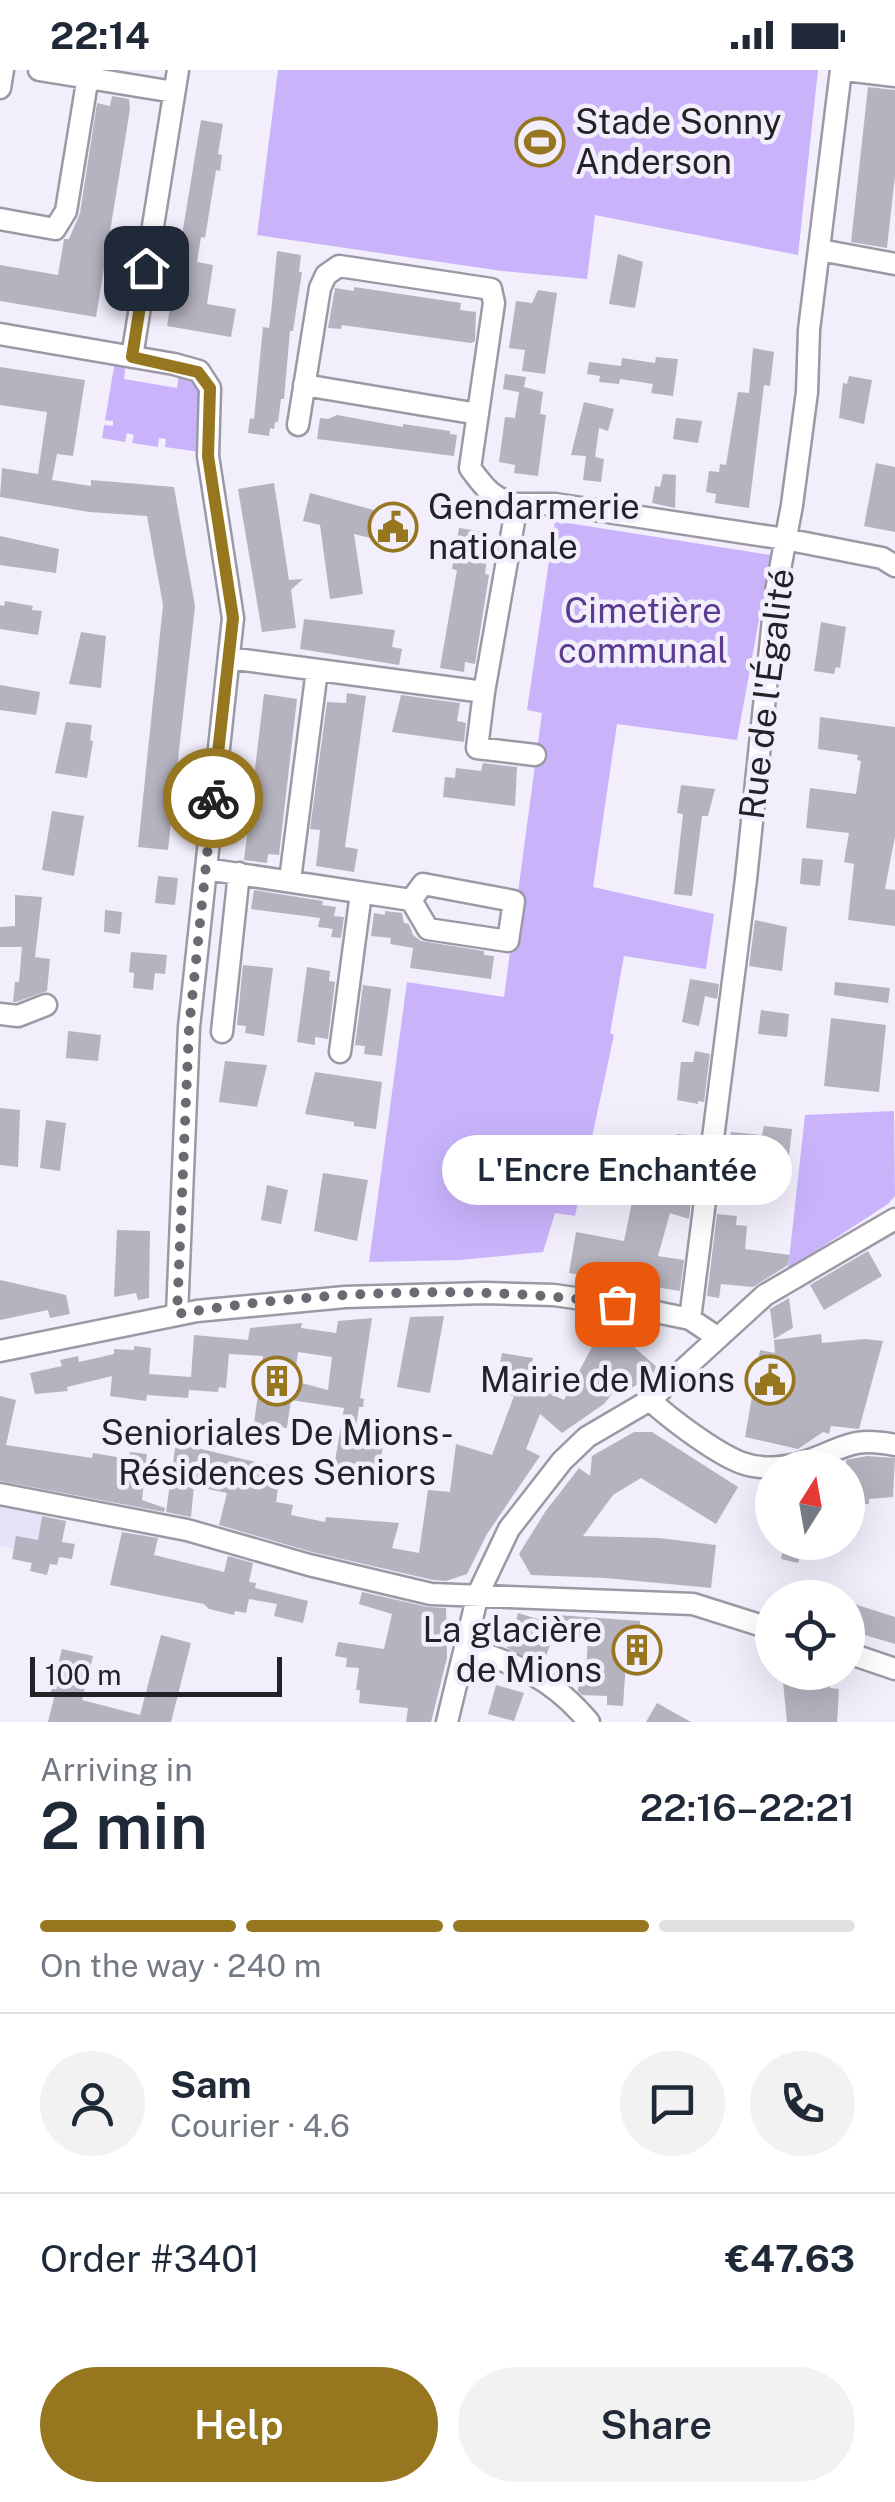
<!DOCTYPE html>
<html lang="en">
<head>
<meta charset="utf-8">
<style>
	body { margin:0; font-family:"Public Sans",sans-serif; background:#f2f2f3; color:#1f2937; height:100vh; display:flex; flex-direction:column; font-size:38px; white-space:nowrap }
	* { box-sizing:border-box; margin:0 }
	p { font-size:32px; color:#747a83 }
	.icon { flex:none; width:55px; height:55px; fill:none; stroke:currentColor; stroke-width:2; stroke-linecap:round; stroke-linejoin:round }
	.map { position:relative; height:1652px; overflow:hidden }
	.sheet { display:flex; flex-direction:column; background:#fff; flex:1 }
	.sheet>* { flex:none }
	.needle { width:65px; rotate:11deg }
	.controls { position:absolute; left:755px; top:1380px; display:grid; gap:20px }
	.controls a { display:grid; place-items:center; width:110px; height:110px; border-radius:50%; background:#fff; box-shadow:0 10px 40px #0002; font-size:50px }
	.scale { position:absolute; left:30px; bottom:25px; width:252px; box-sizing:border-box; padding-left:10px; border:5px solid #242227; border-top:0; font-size:28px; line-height:35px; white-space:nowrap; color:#242227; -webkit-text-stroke:8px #f2eefc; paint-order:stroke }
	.pin { position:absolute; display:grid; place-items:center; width:85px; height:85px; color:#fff; margin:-42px; border-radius:20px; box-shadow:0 5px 15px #0006 }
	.courier { position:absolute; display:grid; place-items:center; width:100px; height:100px; margin:-50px; border:8px solid #96771f; border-radius:50%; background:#fff; color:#222; box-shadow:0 2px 12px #0007 }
	.bubble { position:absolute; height:70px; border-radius:35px; background:#fff; box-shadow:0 10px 40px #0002; font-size:32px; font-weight:600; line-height:70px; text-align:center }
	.overview em { font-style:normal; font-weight:600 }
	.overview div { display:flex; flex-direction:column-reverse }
	.overview { display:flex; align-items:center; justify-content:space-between; height:170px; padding:0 40px }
	h1 { font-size:65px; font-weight:600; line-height:75px }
	.bar { display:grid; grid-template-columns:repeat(4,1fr); gap:15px 10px; align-content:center; height:120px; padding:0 40px }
	.bar i { height:12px; border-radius:8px; background:#e0e1e3 }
	.bar .active { background:#96771f }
	.bar p { grid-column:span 4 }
	.line { display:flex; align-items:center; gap:25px; padding:0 40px; border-top:2px solid #e0e1e3 }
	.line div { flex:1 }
	.round { display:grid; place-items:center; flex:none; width:105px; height:105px; border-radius:52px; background:#f2f2f3 }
	.action { display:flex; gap:20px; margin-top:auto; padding:20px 40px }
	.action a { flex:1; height:115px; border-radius:60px; background:#96771f; color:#fff; font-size:40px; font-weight:600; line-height:115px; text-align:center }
	.action a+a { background:#f2f2f3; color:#1f2937 }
	.status { display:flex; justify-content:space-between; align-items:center; height:70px; padding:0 50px; background:#fff; direction:ltr }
	.status svg { height:28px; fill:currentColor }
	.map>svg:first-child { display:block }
</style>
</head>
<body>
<div class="status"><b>22:14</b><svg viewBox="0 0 49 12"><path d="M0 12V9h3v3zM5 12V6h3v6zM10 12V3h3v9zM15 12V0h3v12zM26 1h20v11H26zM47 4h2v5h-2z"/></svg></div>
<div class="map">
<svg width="895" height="1652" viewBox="0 0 895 1652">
	<rect width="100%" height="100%" fill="#f2eefc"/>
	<path fill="#e7e2f7" d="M 0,1430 L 43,1439 L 38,1470 L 14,1479 L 0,1476 Z"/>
	<path fill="#c9b4fc" d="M 278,0 L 818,0 L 798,185 L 595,145 L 587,209 L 502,201 L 257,165 Z
		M 115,291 L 126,293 L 124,309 L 177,318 L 179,302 C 212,317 201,352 200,382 L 165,377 L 166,369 L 159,368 L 158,377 L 132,373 L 134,365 L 127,363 L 125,372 L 102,368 L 104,355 L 113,356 L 113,351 L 105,350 Z
		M 555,451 L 771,485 L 737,670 L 617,654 L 593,817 L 714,844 L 706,899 L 624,886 L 610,963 L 614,965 L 575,1146 L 555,1143 L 543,1182 L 460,1190 L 369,1192 L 407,912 L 504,927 L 542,643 L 527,640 Z
		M 894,1041 L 895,1126 L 888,1134 L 788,1199 L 805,1045 Z"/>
	<path fill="#b6b3c0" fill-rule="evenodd" d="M 868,17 L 895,20 L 895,106 L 887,178 L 851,172 Z
		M 112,26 L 129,29 L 130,39 L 96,247 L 0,231 L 0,195 L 58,205 L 64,169 L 69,169 L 80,143 L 97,33 L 110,36 Z
		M 201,50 L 223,54 L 218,84 L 222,85 L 220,101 L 216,100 L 205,168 L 201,167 L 197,192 L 213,195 L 207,234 L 236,239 L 231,267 L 167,256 Z
		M 277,181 L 301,185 L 299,202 L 302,202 L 293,261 L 290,261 L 284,329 L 281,329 L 278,352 L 275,352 L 274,359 L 270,358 L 269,366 L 248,363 L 250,348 L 254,349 L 263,257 L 269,258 L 271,243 Z
		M 618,184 L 643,192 L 635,238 L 609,234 Z
		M 354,217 L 461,233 L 460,240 L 476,242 L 475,271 L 471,273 L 342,255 L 341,259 L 328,258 L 335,218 L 354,221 Z
		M 538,220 L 557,223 L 545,304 L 522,301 L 525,280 L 509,278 L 516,231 L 532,233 Z
		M 753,278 L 774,282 L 770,316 L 764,315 L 749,438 L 715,433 L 716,424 L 706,422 L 709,401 L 719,402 L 720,394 L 726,395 L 738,322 L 749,323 Z
		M 656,287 L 678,289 L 673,326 L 651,323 L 653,314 L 620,309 L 619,314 L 599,312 L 600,306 L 587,304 L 589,292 L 621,296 L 622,288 L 655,293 Z
		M 0,297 L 85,310 L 73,386 L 57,384 L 52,410 L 91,416 L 91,410 L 174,417 L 195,536 L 168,780 L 138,777 L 163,535 L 147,446 L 89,442 L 0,427 L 2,398 L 38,404 L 47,342 L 0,335 Z
		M 505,304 L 526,307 L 524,317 L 543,322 L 540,344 L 546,345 L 538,406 L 514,403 L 515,395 L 499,392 L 505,347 L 515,348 L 519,322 L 503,319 Z
		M 849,306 L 872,310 L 864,354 L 839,348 L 843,313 L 847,314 Z
		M 584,332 L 614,339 L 608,361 L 599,358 L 595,387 L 604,389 L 601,412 L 583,410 L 586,386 L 571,385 Z
		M 337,345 L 403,357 L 403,354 L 450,361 L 450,364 L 457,365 L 454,386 L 317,369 L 320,348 L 328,349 Z
		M 676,348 L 702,351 L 698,373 L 673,369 Z
		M 876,393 L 895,397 L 895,462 L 864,456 Z
		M 663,404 L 676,405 L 675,438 L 652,433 L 655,416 L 660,417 Z
		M 274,413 L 289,510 L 303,509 L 291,520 L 296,558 L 262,562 L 238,419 Z
		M 310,423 L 404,448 L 399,470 L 392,468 L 391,473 L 354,464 L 363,524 L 330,529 L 320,455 L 303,451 Z
		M 459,458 L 490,463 L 485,504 L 489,505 L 475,594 L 465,592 L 464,602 L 440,598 L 457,500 L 452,499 Z
		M 0,466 L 59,479 L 56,503 L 0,495 Z
		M 5,531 L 33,536 L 32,540 L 42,541 L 38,565 L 0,559 L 0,535 L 4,536 Z
		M 304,549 L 395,560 L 392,577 L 402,579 L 399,595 L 300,579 Z
		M 821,552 L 846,557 L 840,598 L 836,597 L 834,604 L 814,601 Z
		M 81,562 L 106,566 L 101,618 L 69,614 Z
		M 0,615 L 40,622 L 36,645 L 0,640 Z
		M 347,623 L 366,626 L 345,777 L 358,779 L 354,802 L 316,796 L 320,760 L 310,759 L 327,632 L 346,633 Z
		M 264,624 L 297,629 L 279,785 L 268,784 L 267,793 L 244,790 Z
		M 401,625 L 460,633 L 457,651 L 466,653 L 464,672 L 392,662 Z
		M 820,647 L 895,657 L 895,766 L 885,819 L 895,820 L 895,856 L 848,850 L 854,794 L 844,792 L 849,763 L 806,758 L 810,718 L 856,724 L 861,691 L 857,690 L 858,685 L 818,679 Z
		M 66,652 L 92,655 L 90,670 L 93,671 L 87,708 L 55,703 Z
		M 483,693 L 517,697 L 515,736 L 443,727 L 445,707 L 455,708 L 456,698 L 481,701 Z
		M 681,715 L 715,719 L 708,746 L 702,746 L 692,826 L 674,824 L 683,744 L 677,743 Z
		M 52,741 L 84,746 L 74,806 L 42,800 Z
		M 802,788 L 823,790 L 820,816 L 800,814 Z
		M 158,806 L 178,808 L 175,835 L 155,833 Z
		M 254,820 L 323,831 L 322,835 L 336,837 L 334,846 L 344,847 L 341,868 L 331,867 L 333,859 L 318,857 L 320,848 L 251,839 Z
		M 15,825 L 42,827 L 35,887 L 50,889 L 47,921 L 16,932 L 13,932 L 15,912 L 19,912 L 22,877 L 0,877 L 0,857 L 15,856 Z
		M 105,840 L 122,842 L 120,864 L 104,862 Z
		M 385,841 L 402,843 L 404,853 L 409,854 L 413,865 L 421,871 L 484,881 L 484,885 L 494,886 L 491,909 L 410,898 L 413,878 L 390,874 L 391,868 L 371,866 L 374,843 L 385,845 Z
		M 755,850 L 787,857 L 782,901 L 749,896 Z
		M 131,882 L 167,885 L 165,904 L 155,903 L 153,920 L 133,918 L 134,903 L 129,902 Z
		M 243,895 L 273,898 L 264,966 L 245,963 L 246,956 L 237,955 Z
		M 307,897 L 330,901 L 329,911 L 335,912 L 328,969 L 315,967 L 315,975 L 297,972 Z
		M 690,909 L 719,914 L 717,929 L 705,926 L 699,956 L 682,952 Z
		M 835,912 L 890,918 L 888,933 L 834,925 Z
		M 363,915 L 391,919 L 382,986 L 364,984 L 365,976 L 355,975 Z
		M 761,940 L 789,944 L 787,967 L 758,964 Z
		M 831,948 L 886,955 L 879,1022 L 824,1016 Z
		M 68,961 L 101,965 L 98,991 L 66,988 Z
		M 695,981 L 710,984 L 704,1032 L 698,1031 L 698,1034 L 677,1030 L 681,992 L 693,992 Z
		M 225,991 L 267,995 L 257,1037 L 219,1032 Z
		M 315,1002 L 382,1012 L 376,1059 L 354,1056 L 354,1052 L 305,1044 Z
		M 0,1038 L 20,1040 L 18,1097 L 0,1095 Z
		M 46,1050 L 66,1053 L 60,1101 L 40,1098 Z
		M 764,1056 L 792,1059 L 785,1122 L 741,1113 L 743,1097 L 738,1096 L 740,1079 L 729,1078 L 731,1062 L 762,1065 Z
		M 677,1064 L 699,1066 L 697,1084 L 675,1082 Z
		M 323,1103 L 368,1110 L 357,1171 L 314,1161 Z
		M 666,1106 L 693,1114 L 689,1149 L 670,1143 L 658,1186 L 684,1190 L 680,1221 L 569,1203 L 576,1162 L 624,1171 L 632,1132 L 634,1133 L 638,1120 L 662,1127 Z
		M 267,1115 L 288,1120 L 281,1154 L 261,1150 Z
		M 717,1144 L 737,1146 L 736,1155 L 747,1156 L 745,1179 L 790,1185 L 788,1195 L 753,1217 L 721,1214 L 719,1228 L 707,1226 Z
		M 117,1160 L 150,1161 L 149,1228 L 138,1230 L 136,1223 L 114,1227 Z
		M 868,1181 L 882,1206 L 824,1240 L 810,1215 Z
		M 0,1210 L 66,1225 L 70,1244 L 50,1248 L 48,1240 L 0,1250 Z
		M 789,1228 L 793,1258 L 774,1269 L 770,1239 Z
		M 444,1246 L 430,1323 L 397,1317 L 410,1247 Z
		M 372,1248 L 360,1328 L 364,1329 L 363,1337 L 359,1337 L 355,1363 L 384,1369 L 377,1414 L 332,1409 L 344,1338 L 291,1330 L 287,1358 L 254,1354 L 263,1286 L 229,1284 L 226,1318 L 219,1317 L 218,1322 L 189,1320 L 188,1328 L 147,1325 L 146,1331 L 110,1326 L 112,1306 L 67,1317 L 68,1321 L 35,1324 L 30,1303 L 62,1296 L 60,1290 L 78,1286 L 79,1292 L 114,1284 L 114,1279 L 134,1280 L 134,1276 L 151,1278 L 149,1304 L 191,1307 L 194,1265 L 248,1270 L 250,1258 L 302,1253 L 301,1258 L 336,1263 L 338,1251 ZM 298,1282 L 332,1287 L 328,1320 L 294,1311 Z
		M 601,1260 L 627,1271 L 658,1298 L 647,1309 L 621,1324 L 616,1319 L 604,1334 L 562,1363 L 540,1344 L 526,1379 L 540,1386 L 487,1464 L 467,1504 L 446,1511 L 433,1510 L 312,1482 L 219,1455 L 227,1423 L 194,1416 L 191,1447 L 166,1442 L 176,1372 L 182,1373 L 186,1362 L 202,1367 L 201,1379 L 281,1398 L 276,1432 L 293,1435 L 291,1445 L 325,1452 L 326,1447 L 399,1453 L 392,1478 L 419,1483 L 428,1420 L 450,1422 L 456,1374 L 492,1385 L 514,1326 L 495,1322 L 502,1283 L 533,1288 L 529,1314 L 564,1330 Z
		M 821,1264 L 822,1273 L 865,1269 L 883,1271 L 859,1359 L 831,1356 L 829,1364 L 823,1362 L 798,1379 L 745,1367 L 760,1280 L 775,1283 L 774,1270 Z
		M 0,1326 L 16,1330 L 6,1375 L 92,1388 L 93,1383 L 129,1389 L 130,1382 L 147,1384 L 142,1430 L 165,1438 L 164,1442 L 0,1411 Z
		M 634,1362 L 652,1362 L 738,1417 L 716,1454 L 641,1408 L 613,1425 L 583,1466 L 659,1468 L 716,1475 L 711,1518 L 605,1508 L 531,1505 L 519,1484 L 545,1442 L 579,1398 L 590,1406 L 592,1386 Z
		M 867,1386 L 895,1388 L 893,1427 L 869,1429 L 869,1434 L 848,1434 L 846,1390 Z
		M 42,1446 L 66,1451 L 62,1472 L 75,1474 L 72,1489 L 59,1487 L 57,1495 L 50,1494 L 47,1505 L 30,1501 L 32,1493 L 12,1489 L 16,1466 L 38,1470 Z
		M 122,1462 L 158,1468 L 154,1485 L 224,1502 L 228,1486 L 253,1493 L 249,1512 L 256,1513 L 255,1518 L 308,1531 L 303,1553 L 274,1546 L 277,1534 L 249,1529 L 246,1543 L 235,1541 L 234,1545 L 209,1539 L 204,1534 L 110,1515 Z
		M 785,1472 L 806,1472 L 798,1493 L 781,1489 Z
		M 362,1522 L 428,1537 L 446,1538 L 447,1588 L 431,1652 L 406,1652 L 408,1638 L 359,1633 L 360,1620 L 356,1620 L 359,1598 L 346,1597 L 347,1588 L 335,1586 L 338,1572 L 384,1579 L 392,1544 L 359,1534 Z
		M 848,1532 L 895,1547 L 895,1574 L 848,1560 Z
		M 518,1543 L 544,1551 L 544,1544 L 640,1551 L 639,1574 L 647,1576 L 647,1596 L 626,1592 L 623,1636 L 607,1635 L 607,1626 L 582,1625 L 578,1621 L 579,1604 L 586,1604 L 588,1567 L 553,1566 L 543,1595 L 507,1578 Z
		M 161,1565 L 191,1573 L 171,1652 L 48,1652 L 55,1624 L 51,1622 L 62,1579 L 93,1586 L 82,1630 L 140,1645 Z
		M 815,1602 L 831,1602 L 830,1618 L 839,1619 L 837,1652 L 787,1652 L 783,1612 L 799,1613 L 800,1604 Z
		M 496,1615 L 524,1623 L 514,1651 L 488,1644 Z
		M 657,1633 L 691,1652 L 646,1652 Z"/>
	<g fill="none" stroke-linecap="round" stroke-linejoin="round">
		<g stroke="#9c99a5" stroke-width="25">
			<path id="minor" d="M 39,0 L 174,22
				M 845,0 L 895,6
				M 0,18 L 3,0
				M 0,149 L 55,159 L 66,141 L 89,0
				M 820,180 L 895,194
				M 0,264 L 174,294 L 199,301 L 210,318 L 208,386 L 233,548 L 189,957 L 177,1244
				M 132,287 L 178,0
				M 304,315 L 478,344
				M 298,355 L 320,218 L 326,205 L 339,196 L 491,219 L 494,233 L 470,398 C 484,417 493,430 517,434
				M 229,588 L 484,622 L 477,678 L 535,685
				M 484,622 L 517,434 L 555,434 L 785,469 L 882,488 L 895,496
				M 206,799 L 411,830 L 428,859 L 508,871 L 514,831 L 423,814 L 411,830
				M 290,810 L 317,600
				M 0,944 L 18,946 L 46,935
				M 222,962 L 239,803
				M 340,982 L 361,823
				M 690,1249 L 746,809 L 776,521 L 792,435 L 807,322 L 809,260 L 841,0
				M 0,1281 L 197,1241 L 345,1227 L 485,1223 L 554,1225 L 617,1234 L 690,1249 L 717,1267
				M 650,1330 C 670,1349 717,1384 742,1393 C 761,1400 785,1398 804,1392 C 844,1379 849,1366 895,1375
				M 0,1424 L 187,1460 L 309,1495 L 431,1524 L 693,1534 L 772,1559
				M 466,1578 C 518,1594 553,1609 589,1652
				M 848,1583 L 895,1599
				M 447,1652 L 478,1524 L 509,1459 L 562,1391 L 587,1367 L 650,1330 L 765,1225 L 895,1149"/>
		</g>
		<use href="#minor" stroke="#fff" stroke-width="20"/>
	</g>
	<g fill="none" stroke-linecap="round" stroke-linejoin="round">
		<path stroke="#6c6972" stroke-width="10" stroke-dasharray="0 18" d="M 213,728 L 189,958 L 177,1244 C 312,1221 481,1214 617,1234"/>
		<path stroke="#96771f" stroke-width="12" d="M 146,198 L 132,287 L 198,302 L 210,318 L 208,386 L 233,548 L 213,728"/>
	</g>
	<defs>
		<g id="stadium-ring" transform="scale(2.5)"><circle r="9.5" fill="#f2eefc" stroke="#96771f" stroke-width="1.5"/><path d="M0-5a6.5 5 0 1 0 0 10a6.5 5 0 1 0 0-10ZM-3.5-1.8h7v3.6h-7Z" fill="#96771f"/></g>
		<g id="civic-ring" transform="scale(2.5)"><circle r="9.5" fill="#f2eefc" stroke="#96771f" stroke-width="1.5"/><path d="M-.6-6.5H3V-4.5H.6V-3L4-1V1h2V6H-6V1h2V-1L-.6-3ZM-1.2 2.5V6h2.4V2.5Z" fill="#96771f"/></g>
		<g id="building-ring" transform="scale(2.5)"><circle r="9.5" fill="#f2eefc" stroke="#96771f" stroke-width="1.5"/><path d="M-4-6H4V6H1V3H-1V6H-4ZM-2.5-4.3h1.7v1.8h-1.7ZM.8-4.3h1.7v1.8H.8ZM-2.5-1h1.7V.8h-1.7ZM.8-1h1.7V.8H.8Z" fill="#96771f"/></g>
	</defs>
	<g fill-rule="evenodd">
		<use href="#stadium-ring" x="540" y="72"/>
		<use href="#civic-ring" x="393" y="457"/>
		<use href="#civic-ring" x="770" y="1310"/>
		<use href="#building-ring" x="277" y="1311"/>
		<use href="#building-ring" x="637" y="1580"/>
	</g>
	<g text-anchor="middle" stroke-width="9" stroke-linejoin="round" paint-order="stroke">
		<g font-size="35" fill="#242227" stroke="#f2eefc" text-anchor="start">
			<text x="575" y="64">Stade Sonny<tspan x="575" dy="40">Anderson</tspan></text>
			<text x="428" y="449">Gendarmerie<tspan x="428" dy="40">nationale</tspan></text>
			<text x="735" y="1322" text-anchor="end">Mairie de Mions</text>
			<text x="277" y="1375" text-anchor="middle">Senioriales De Mions-<tspan x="277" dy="40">Résidences Seniors</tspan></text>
			<text x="602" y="1572" text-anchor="end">La glacière<tspan x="602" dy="40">de Mions</tspan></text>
		</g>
		<g font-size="35" fill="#5b3b91" stroke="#f2eefc">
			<text x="643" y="553">Cimetière<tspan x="643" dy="40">communal</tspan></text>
		</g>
		<g font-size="35" fill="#242227" stroke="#f2eefc">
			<text transform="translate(767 624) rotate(-83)" y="12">Rue de l'Égalité</text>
		</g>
	</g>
</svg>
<div class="controls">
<a><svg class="needle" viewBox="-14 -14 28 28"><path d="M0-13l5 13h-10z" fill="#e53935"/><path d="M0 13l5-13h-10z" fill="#747a83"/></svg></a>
<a><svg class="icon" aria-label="locate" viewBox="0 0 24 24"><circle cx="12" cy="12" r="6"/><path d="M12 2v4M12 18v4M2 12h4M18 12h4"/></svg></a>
</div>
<div class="scale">100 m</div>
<div class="pin" style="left:617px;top:1234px;background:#ea580c"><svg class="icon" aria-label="bag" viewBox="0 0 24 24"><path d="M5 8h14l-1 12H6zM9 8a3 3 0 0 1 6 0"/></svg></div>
<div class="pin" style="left:146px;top:198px;background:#1f2937"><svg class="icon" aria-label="home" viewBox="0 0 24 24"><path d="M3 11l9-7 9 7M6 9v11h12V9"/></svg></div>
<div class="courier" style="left:213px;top:728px"><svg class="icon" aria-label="bike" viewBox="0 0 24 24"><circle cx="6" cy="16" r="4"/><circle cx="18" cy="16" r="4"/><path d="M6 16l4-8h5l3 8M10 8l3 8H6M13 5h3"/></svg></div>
<div class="bubble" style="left:442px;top:1065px;width:350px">L'Encre Enchantée</div>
</div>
<section class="sheet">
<div class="overview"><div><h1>2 min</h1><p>Arriving in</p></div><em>22:16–22:21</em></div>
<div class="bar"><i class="active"></i><i class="active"></i><i class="active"></i><i></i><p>On the way · 240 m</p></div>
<div class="line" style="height:180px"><a class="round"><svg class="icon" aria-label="person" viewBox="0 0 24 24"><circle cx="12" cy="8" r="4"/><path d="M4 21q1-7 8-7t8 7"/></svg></a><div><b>Sam</b><p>Courier · 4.6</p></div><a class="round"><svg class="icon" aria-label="chat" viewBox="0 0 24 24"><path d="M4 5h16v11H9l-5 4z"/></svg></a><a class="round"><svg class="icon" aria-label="phone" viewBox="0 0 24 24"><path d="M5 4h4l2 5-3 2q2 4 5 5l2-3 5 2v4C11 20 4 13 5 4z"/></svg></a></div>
<div class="line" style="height:130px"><div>Order #3401</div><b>€47.63</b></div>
<div class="action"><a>Help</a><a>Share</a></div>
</section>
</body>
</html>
